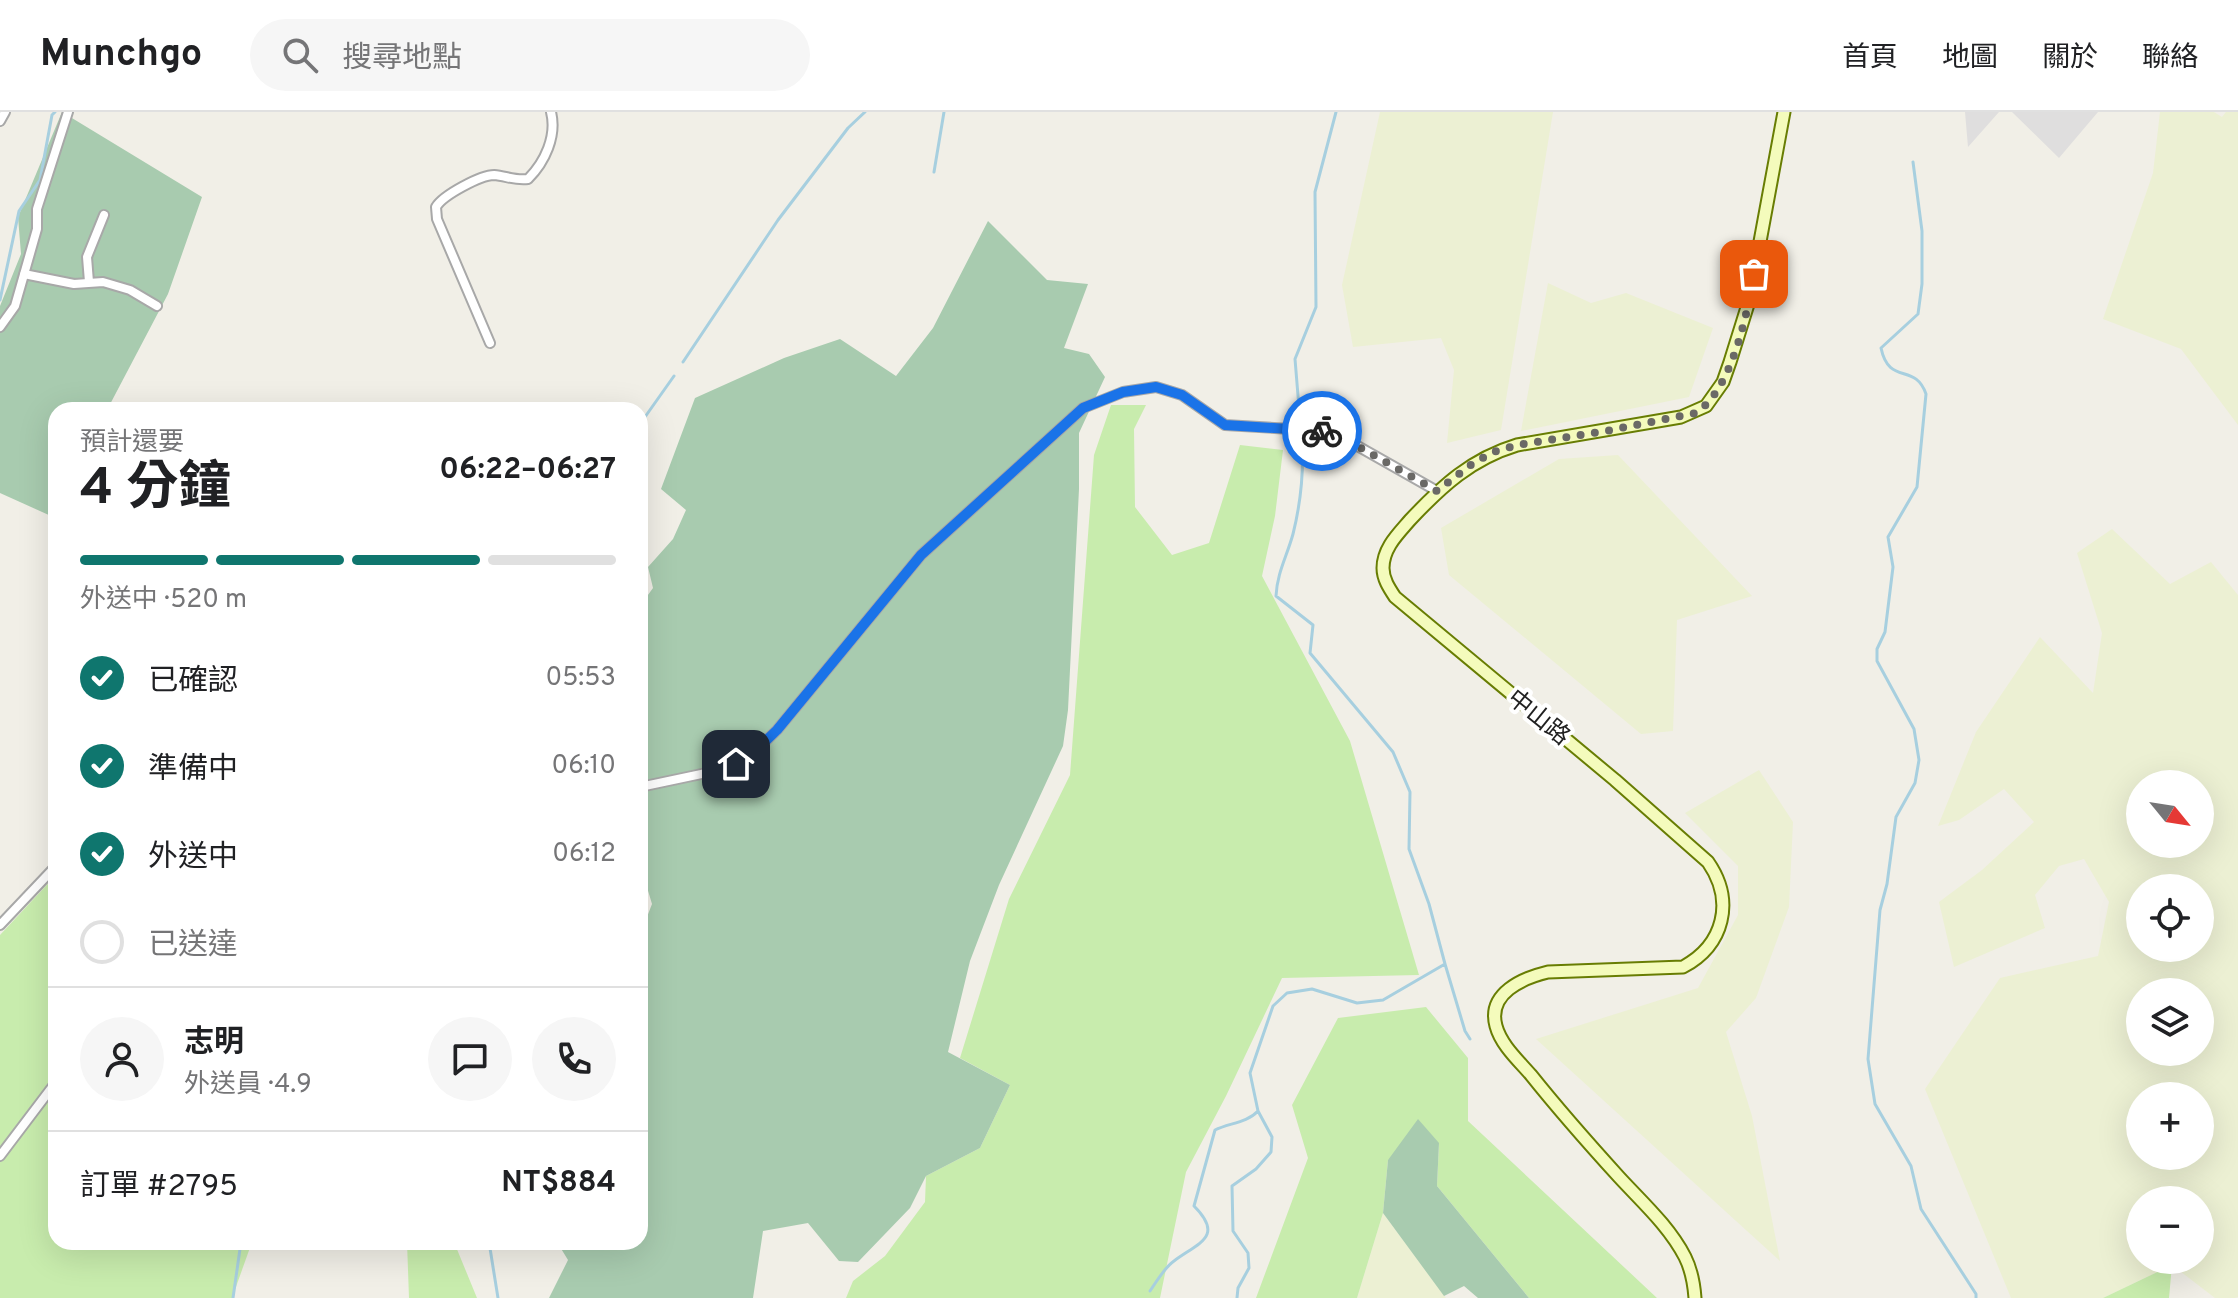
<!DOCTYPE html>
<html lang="zh-TW">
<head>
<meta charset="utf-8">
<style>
	body { margin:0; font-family:Overpass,"Noto Sans TC",sans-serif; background:#f6f6f6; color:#202124; height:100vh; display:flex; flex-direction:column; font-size:30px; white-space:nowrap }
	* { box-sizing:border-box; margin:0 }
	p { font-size:26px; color:#757577 }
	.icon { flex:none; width:44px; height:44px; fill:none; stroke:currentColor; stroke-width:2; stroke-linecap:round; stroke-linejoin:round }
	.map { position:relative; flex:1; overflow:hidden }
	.drawer { position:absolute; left:48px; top:290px; width:600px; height:848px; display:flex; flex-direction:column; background:#fff; border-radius:24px; box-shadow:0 8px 32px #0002 }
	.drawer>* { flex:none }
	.needle { width:52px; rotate:120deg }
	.controls { position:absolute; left:2126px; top:658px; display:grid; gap:16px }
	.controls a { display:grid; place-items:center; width:88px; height:88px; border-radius:50%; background:#fff; box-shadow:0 8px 32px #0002; font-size:40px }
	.pin { position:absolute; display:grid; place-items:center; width:68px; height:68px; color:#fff; margin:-34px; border-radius:16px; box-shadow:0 4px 12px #0006 }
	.courier { position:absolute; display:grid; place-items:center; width:80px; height:80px; margin:-40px; border:6px solid #1a73e8; border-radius:50%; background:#fff; color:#222; box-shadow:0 2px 10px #0007 }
	.summary em { font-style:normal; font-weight:700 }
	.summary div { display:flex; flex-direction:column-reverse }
	.summary { display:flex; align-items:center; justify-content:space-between; height:136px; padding:0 32px }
	h1 { font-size:52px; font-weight:700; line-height:60px }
	.bar { display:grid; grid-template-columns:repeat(4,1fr); gap:12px 8px; align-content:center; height:96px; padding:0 32px }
	.bar i { height:10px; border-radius:6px; background:#e0e0e0 }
	.bar .on { background:#0f766e }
	.bar p { grid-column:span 4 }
	.line { display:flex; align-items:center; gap:20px; padding:0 32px; border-top:2px solid #e0e0e0 }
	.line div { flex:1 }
	.round { display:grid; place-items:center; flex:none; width:84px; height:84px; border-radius:42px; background:#f6f6f6 }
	ol { padding:0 32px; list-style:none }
	li { display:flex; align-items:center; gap:24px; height:88px }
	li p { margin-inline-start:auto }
	li .icon { padding:8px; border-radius:50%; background:#0f766e; color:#fff; stroke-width:4 }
	li:last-child { color:#757577 }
	li i { width:44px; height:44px; border:4px solid #e0e0e0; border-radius:50% }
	header { display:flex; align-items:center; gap:48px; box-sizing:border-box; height:112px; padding:0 40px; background:#fff; border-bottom:2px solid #e0e0e0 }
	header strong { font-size:38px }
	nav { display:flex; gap:44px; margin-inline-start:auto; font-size:28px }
	.search { width:560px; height:72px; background:#f6f6f6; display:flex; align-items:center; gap:20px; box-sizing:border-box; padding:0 28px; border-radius:44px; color:#757577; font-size:30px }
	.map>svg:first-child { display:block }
</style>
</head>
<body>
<header>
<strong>Munchgo</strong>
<div class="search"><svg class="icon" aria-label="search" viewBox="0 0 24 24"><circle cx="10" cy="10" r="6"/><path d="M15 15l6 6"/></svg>搜尋地點</div>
<nav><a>首頁</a><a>地圖</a><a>關於</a><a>聯絡</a></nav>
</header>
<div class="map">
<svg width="2238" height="1186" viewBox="0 0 2238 1186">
	<rect width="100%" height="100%" fill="#f1efe7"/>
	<path fill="#dfdede" d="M 1965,0 L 1999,0 L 1968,35 Z
		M 2012,0 L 2098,0 L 2059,46 Z"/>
	<path fill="#ecf0d3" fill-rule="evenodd" d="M 1380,0 L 1553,0 L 1501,318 L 1447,331 L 1454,258 L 1441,226 L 1353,235 L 1342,173 Z
		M 2160,0 L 2214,0 L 2222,5 L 2226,0 L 2238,0 L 2238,313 L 2181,237 L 2103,207 L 2153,61 Z
		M 1548,171 L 1591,191 L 1626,181 L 1713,216 L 1689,285 L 1521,319 Z
		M 1618,343 L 1752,484 L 1677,508 L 1673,619 L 1641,622 L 1449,463 L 1441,416 L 1559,347 Z
		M 2112,417 L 2170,472 L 2211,450 L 2238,483 L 2238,1185 L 2235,1186 L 2215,1186 L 2172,1153 L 2103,1186 L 2011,1186 L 1925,977 L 2000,866 L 2098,844 L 2109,790 L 2084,747 L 2059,754 L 2035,783 L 2045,816 L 1954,855 L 1939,790 L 1982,758 L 2034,710 L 2004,677 L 1959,708 L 1938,714 L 1976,620 L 2040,525 L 2093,581 L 2102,521 L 2077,441 ZM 2140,672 L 2200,672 L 2200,732 L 2140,732 ZM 2140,776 L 2200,776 L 2200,836 L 2140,836 ZM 2140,880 L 2200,880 L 2200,940 L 2140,940 ZM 2140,984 L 2200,984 L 2200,1044 L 2140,1044 ZM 2140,1088 L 2200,1088 L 2200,1148 L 2140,1148 Z
		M 1759,658 L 1793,710 L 1789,795 L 1756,886 L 1726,920 L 1752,1004 L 1780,1149 L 1536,927 L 1698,876 L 1738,803 L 1738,754 L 1685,701 Z
		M 1383,1101 L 1446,1186 L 1357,1186 Z"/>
	<path fill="#c8ecad" d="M 1111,293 L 1146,293 L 1134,317 L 1135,395 L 1172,443 L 1209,431 L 1240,333 L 1283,338 L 1275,404 L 1262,464 L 1350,629 L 1419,863 L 1282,866 L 1226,984 L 1186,1060 L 1160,1186 L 846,1186 L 853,1169 L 885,1144 L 925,1090 L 926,1064 L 980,1036 L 1010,973 L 960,946 L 1009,787 L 1070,663 L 1094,343 Z
		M 56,763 L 56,1130 L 252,1130 L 232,1186 L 0,1186 L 0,823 Z
		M 1426,895 L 1468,946 L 1468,1009 L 1657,1186 L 1529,1186 L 1437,1074 L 1439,1031 L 1388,1048 L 1383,1101 L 1357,1186 L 1256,1186 L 1308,1046 L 1292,993 L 1338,906 Z
		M 407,1130 L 454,1130 L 477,1186 L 409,1186 Z
		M 2172,1153 L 2169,1186 L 2103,1186 Z"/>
	<path fill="#a8cbaf" d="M 62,0 L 202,85 L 168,182 L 107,298 L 56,298 L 56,394 L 51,404 L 0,381 L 0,194 L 21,142 L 18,105 Z
		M 988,109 L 1047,168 L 1088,172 L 1064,236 L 1089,242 L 1105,265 L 1079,321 L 1079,377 L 1068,598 L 1063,634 L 999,773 L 970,849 L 948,940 L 1010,973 L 980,1036 L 926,1064 L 910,1096 L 858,1150 L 839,1149 L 808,1111 L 763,1119 L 753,1186 L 549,1186 L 568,1148 L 557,1130 L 640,1130 L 640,823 L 652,792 L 640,752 L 640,494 L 653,476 L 648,455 L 673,427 L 686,398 L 661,377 L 695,286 L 784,246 L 840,227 L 896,264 L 933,216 Z
		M 1418,1007 L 1439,1031 L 1437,1074 L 1529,1186 L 1478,1186 L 1464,1174 L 1444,1184 L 1383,1101 L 1388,1048 Z"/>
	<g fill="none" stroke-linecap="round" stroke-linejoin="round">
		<path stroke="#a7cfdf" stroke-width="3" d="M 1913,50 L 1922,119 L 1922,172 L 1918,202 L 1881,236 C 1889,274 1915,250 1926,282 L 1917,375 L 1888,425 L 1893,455 L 1885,520 L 1877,537 L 1877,549 L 1914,617 L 1919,648 L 1915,671 L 1896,705 L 1887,772 L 1880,798 L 1868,947 L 1875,992 L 1911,1054 L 1921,1097 L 1976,1182 L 1976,1186
			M 934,60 L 944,0
			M 0,188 L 19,99 L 40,68 L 52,3 L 55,0
			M 683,250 L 778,108 L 848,16 L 865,0
			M 1300,308 L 1295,247 L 1316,195 L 1315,80 L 1336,0
			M 640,312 L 674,264
			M 640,410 L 643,419 L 640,423
			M 1445,852 L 1465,919 L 1470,927
			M 489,1130 L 498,1186
			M 1150,1179 C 1157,1169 1164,1156 1174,1149 C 1198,1131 1225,1125 1194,1094 L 1215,1018 C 1229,1011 1247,1011 1258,999
			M 233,1186 L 241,1130
			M 1237,1186 L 1238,1176 L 1249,1156 L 1248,1141 L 1233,1119 L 1232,1074 L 1256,1057 L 1271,1040 L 1272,1025 L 1258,999 L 1250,961 L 1273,894 L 1287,881 L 1312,877 L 1357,891 L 1383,888 L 1445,852 L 1429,792 L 1409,737 L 1410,680 L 1393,640 L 1310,541 L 1313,513 L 1276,484 C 1277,461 1287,444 1293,422 C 1301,390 1304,359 1302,326"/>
		<g stroke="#a8a8a8" stroke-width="12">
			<path id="street" d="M 0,9 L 5,0
				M 24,162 L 74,172 L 103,170 L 130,178 L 157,194
				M 89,170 L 87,145 L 104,103
				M 0,215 L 15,194 L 37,117 L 37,97 L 68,0
				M 490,231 L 437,107 L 436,95 C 443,83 481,63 494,63 C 506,64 516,69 528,67 C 545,50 557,24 551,0
				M 640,675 L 725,657 L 749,645 L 777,618 L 921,443 L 1083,296 L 1123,280 L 1156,275 L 1182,283 L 1225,313 L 1325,319 L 1338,323 L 1437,379
				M 0,813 L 56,754
				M 0,1044 L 56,970"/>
		</g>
		<g stroke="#687d03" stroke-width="15">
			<path id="secondary" d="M 1695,1186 C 1694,1172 1691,1157 1685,1145 C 1669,1114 1642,1090 1619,1065 C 1589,1032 1559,998 1531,963 C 1519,949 1501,933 1496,914 C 1487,881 1523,866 1548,860 L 1683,855 C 1724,833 1735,789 1708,750 L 1615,668 L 1395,485 C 1389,476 1383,467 1383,456 C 1383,436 1398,422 1410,408 C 1442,374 1471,347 1517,333 L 1681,305 L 1706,294 L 1723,270 L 1730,250 L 1749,189 L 1784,0"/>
		</g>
		<use href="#street" stroke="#fff" stroke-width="8"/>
		<use href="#secondary" stroke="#f4fbbc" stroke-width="11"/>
	</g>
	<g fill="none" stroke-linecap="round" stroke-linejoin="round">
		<path stroke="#6a6966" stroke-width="8" stroke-dasharray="0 14.4" d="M 1322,319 L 1338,323 L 1437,379 L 1472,352 L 1493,340 L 1517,333 L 1606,319 L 1696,301 C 1732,277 1747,203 1754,162"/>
		<path stroke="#1a73e8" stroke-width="10" d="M 736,652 L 749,645 L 777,618 L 921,443 L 1083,296 L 1123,280 L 1156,275 L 1182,283 L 1225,313 L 1322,319"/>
	</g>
	<g text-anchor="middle" stroke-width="8" stroke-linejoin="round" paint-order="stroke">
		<g font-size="24" fill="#212121" stroke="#fff">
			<text transform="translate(1539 605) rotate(39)" y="8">中山路</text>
		</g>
	</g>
</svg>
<div class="controls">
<a><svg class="needle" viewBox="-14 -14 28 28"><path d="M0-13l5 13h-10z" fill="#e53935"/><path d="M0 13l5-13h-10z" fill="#757577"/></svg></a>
<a><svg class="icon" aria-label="locate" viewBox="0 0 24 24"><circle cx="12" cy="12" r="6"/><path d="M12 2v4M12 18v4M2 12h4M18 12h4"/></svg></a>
<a><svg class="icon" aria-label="layers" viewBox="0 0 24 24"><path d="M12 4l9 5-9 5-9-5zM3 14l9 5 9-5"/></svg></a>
<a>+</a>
<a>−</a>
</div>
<div class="pin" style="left:1754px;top:162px;background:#ea580c"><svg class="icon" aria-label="bag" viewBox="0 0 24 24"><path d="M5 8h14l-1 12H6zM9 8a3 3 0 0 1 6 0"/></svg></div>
<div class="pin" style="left:736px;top:652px;background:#1f2937"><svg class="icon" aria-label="home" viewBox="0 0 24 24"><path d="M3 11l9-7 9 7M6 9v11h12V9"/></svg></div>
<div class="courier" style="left:1322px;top:319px"><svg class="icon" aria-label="bike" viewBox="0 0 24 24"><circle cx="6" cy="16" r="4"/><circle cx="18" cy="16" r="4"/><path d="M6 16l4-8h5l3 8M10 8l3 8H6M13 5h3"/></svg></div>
<section class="drawer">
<div class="summary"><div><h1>4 分鐘</h1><p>預計還要</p></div><em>06:22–06:27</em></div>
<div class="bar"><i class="on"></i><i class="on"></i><i class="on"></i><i></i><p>外送中 · 520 m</p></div>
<ol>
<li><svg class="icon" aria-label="check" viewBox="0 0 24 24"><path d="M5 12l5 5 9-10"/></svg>已確認<p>05:53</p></li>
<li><svg class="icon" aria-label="check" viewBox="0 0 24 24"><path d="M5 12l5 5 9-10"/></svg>準備中<p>06:10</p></li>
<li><svg class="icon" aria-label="check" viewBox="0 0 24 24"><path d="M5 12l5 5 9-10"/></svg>外送中<p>06:12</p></li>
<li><i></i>已送達</li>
</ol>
<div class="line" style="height:144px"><a class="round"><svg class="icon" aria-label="person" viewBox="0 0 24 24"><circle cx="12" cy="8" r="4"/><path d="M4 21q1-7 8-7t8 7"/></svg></a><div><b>志明</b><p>外送員 · 4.9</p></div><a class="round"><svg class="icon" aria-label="chat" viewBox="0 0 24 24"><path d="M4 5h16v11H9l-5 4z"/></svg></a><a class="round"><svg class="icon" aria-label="phone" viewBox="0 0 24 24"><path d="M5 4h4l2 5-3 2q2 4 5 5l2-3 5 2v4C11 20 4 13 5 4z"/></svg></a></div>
<div class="line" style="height:104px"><div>訂單 #2795</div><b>NT$884</b></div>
</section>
</div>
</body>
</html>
